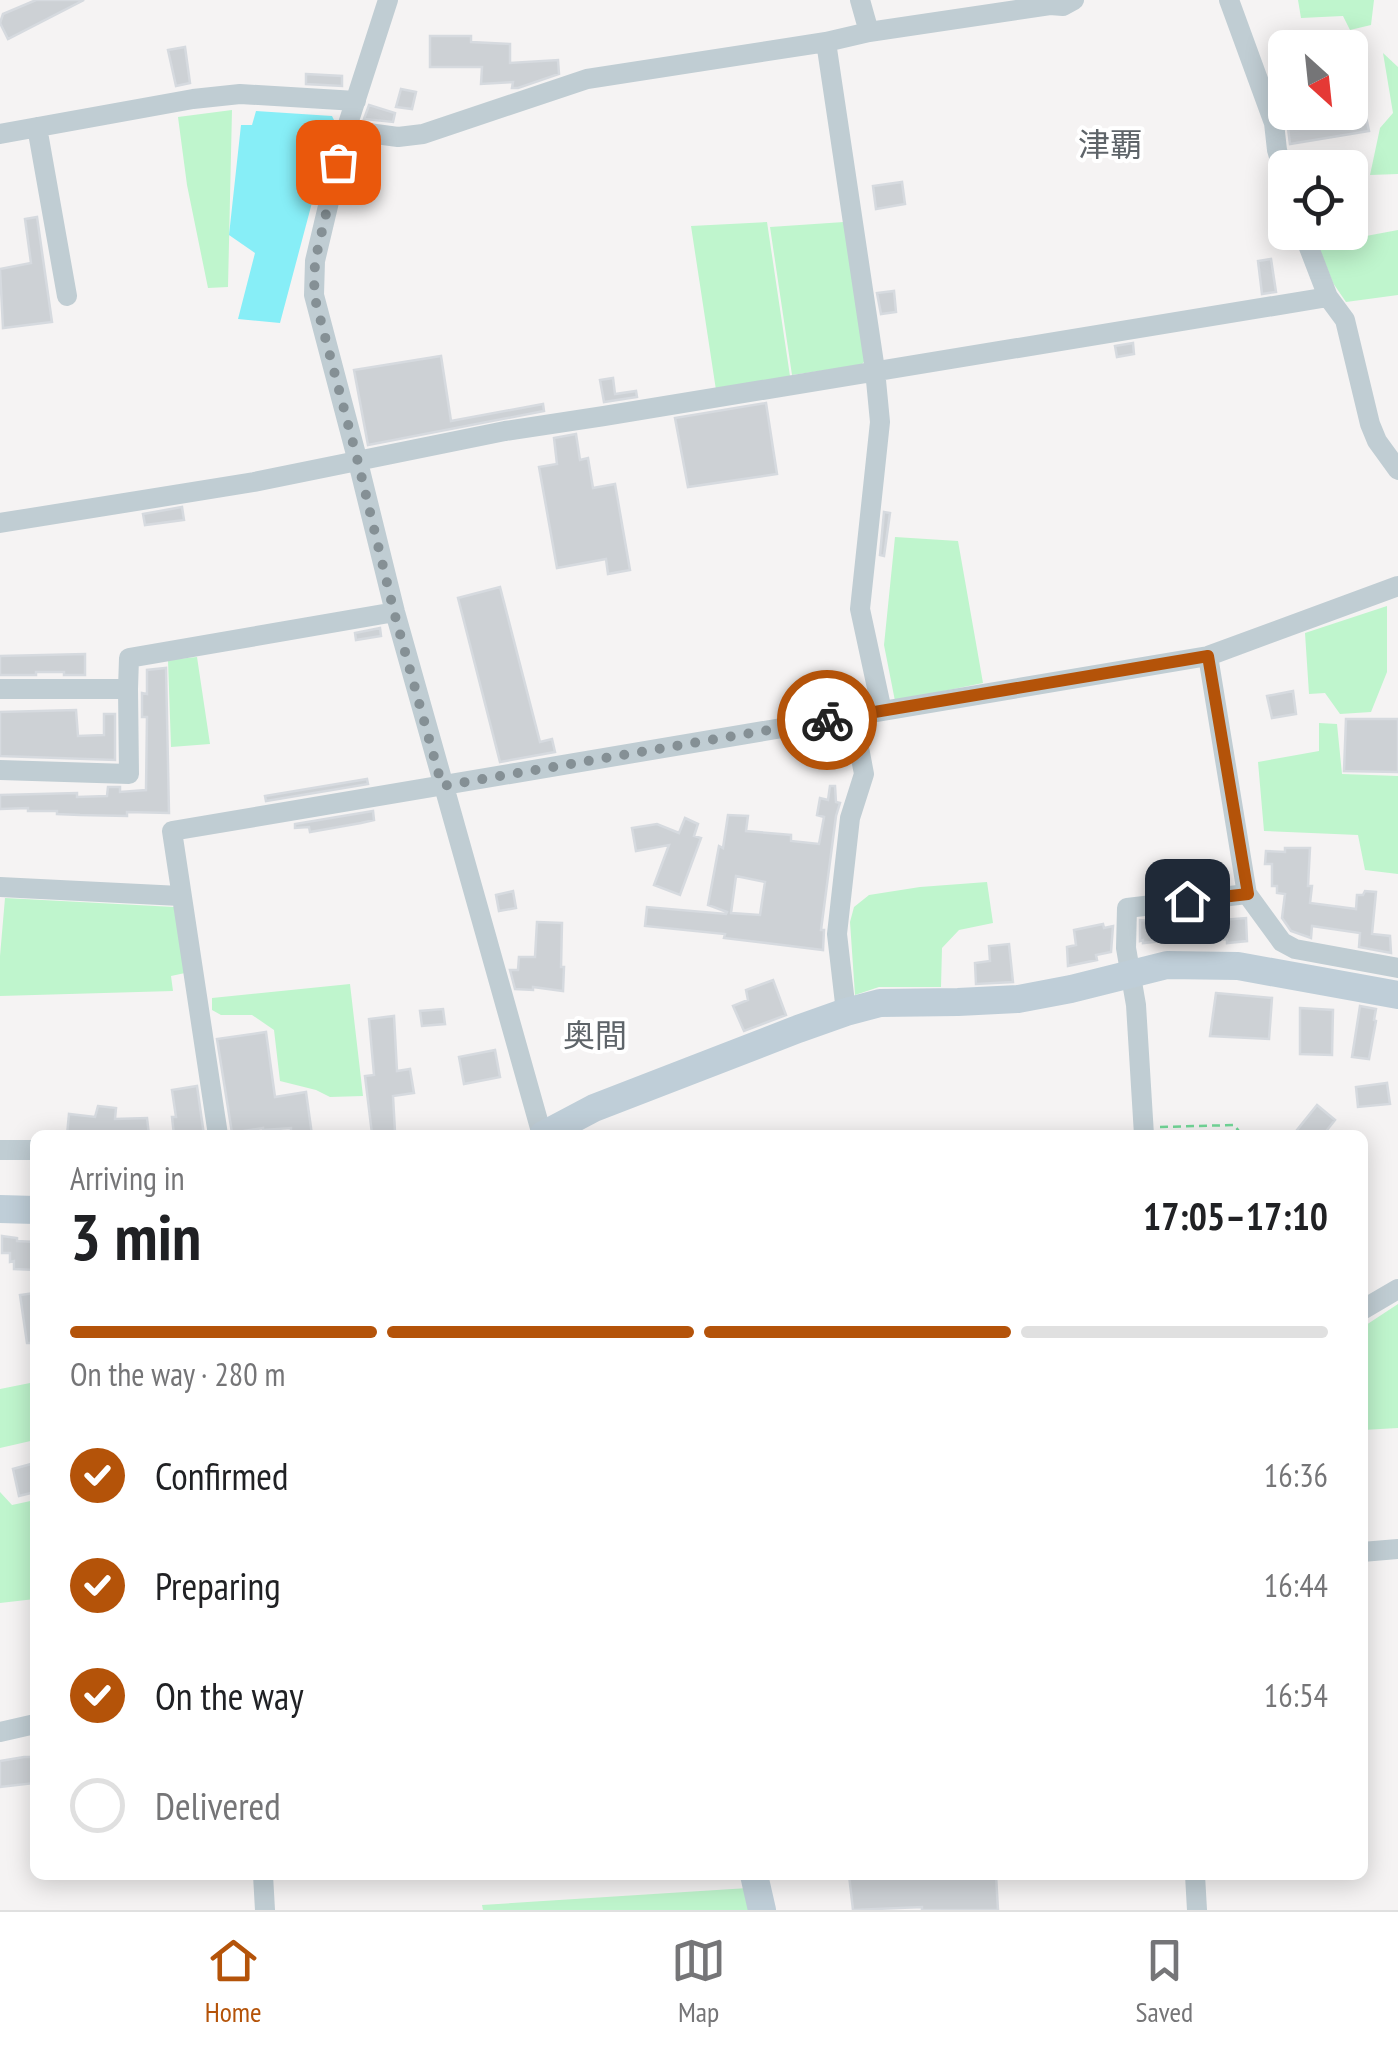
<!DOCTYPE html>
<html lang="en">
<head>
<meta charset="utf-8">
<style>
	body { margin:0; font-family:"PT Sans Narrow","Noto Sans JP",sans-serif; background:#f2f2f2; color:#202124; height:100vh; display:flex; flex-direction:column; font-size:38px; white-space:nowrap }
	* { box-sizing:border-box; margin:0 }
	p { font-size:32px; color:#757577 }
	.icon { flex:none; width:55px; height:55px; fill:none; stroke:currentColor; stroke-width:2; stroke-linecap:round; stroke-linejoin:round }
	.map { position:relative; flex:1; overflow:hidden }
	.panel { position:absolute; left:30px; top:1130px; width:1338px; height:750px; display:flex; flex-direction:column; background:#fff; border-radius:15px; box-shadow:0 5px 25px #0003 }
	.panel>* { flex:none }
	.needle { width:65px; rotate:153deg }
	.buttons { position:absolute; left:1268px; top:30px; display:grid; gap:20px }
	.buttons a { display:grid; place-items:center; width:100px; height:100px; border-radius:15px; background:#fff; box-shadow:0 5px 25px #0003; font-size:50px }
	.pin { position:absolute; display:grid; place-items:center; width:85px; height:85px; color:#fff; margin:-42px; border-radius:20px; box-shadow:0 5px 15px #0006 }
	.courier { position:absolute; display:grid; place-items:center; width:100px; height:100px; margin:-50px; border:8px solid #b45309; border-radius:50%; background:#fff; color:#222; box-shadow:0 2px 12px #0007 }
	.head em { font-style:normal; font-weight:600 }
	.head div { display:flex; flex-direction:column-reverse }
	.head { display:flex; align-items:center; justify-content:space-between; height:170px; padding:0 40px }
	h1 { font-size:65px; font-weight:600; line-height:75px }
	.bar { display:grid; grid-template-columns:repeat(4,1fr); gap:15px 10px; align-content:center; height:120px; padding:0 40px }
	.bar i { height:12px; border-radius:8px; background:#e0e0e0 }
	.bar .on { background:#b45309 }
	.bar p { grid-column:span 4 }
	ol { padding:0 40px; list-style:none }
	li { display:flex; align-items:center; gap:30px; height:110px }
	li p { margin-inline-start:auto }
	li .icon { padding:10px; border-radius:50%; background:#b45309; color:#fff; stroke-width:4 }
	li:last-child { color:#757577 }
	li i { width:55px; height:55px; border:5px solid #e0e0e0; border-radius:50% }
	.dock { display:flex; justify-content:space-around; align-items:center; height:140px; border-top:2px solid #e0e0e0; background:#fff; font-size:28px; color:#757577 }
	.dock a { display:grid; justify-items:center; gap:5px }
	.dock .on { color:#b45309 }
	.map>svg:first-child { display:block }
</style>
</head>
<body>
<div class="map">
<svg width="1398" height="1910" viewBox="0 0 1398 1910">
	<rect width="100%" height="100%" fill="#f5f3f3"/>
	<path fill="#bff5cd" d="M 1298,0 L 1374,0 L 1371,25 L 1350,30 L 1343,16 L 1301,18 Z
		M 1383,53 L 1398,67 L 1398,174 L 1370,175 L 1380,128 L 1393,113 Z
		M 232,110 L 228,287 L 208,288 L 187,185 L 178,117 Z
		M 767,222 L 790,376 L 716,390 L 691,226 Z
		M 844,222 L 866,360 L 861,365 L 792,375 L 770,227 Z
		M 1398,230 L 1398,295 L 1346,302 L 1333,283 L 1318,245 Z
		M 895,537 L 958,541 L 983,683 L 895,701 L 884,645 Z
		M 1387,606 L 1387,672 L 1371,712 L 1340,714 L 1325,693 L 1309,694 L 1305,633 Z
		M 197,657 L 210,744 L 171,747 L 168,660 Z
		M 1319,723 L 1337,724 L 1342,774 L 1398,776 L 1398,874 L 1365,870 L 1358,835 L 1264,831 L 1258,762 L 1319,751 Z
		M 987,882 L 993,923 L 959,930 L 942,948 L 941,987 L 879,987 L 855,995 L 850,922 L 854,907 L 869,895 L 920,887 Z
		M 5,898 L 174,907 L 185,973 L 171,976 L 173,991 L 0,996 L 0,956 Z
		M 350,984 L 363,1096 L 330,1097 L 316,1090 L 280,1081 L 274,1030 L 252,1015 L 221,1015 L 212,1010 L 212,998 Z
		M 1398,1304 L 1398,1428 L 1363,1430 L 1363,1327 Z
		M 30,1383 L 35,1394 L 35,1440 L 0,1448 L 0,1389 Z
		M 0,1492 L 12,1505 L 35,1500 L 35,1599 L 0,1603 Z
		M 748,1888 L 754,1910 L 483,1910 L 482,1905 Z"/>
	<path fill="#87eef7" d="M 256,111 L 332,116 L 334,120 L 280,323 L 238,319 L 255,253 L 229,235 L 241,125 L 252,125 Z"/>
	<path fill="#cdd1d5" stroke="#d6dadf" stroke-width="2.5" fill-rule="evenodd" d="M 36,0 L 84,0 L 8,39 L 0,23 L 3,14 Z
		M 430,36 L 471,36 L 471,42 L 510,44 L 510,63 L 558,60 L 559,74 L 518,88 L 512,88 L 513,82 L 481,84 L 482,67 L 430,67 Z
		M 1285,46 L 1285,91 L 1279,96 L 1273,79 L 1277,70 L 1271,49 Z
		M 185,47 L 190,83 L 176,86 L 168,50 Z
		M 306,74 L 342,76 L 342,86 L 306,84 Z
		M 401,89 L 416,92 L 412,109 L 396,107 Z
		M 1362,98 L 1369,131 L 1290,144 L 1287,120 L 1334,112 L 1350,112 L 1350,101 Z
		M 369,105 L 395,113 L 393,122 L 364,119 Z
		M 902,182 L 905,204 L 876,209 L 873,186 Z
		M 37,217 L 52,322 L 3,328 L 0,269 L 31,263 L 25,219 Z
		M 1271,259 L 1276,292 L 1262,294 L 1258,261 Z
		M 894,291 L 896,312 L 881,314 L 877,293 Z
		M 1133,343 L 1134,354 L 1117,357 L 1115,346 Z
		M 441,356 L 451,421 L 543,404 L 544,411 L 368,445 L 354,370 Z
		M 613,378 L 615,394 L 636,391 L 637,397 L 604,402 L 600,380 Z
		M 766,403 L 777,474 L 688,487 L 675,418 Z
		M 576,434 L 580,460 L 588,458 L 593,488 L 615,484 L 630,570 L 608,574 L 606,559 L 557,568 L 539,467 L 557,464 L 554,438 Z
		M 182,507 L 184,520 L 145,525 L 143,514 Z
		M 884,512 L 890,513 L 884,556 L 880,555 Z
		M 500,587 L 540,742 L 552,739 L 555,752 L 500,762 L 458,598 Z
		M 380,628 L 381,636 L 356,640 L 355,633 Z
		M 85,654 L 85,675 L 64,675 L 64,672 L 36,672 L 36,675 L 0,675 L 0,656 Z
		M 166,668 L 169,813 L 127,812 L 127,816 L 80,815 L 57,814 L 57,811 L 28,811 L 28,808 L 0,809 L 0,795 L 77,793 L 77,797 L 107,796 L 108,787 L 120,787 L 120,792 L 146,790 L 147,717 L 142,717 L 142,693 L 147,694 L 147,670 Z
		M 863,690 L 866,700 L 838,705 L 837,695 Z
		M 1293,691 L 1296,714 L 1272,718 L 1267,696 Z
		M 76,710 L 78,736 L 104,735 L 104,714 L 115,714 L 115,760 L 0,756 L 0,712 Z
		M 1346,719 L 1398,719 L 1398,772 L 1344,771 Z
		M 367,779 L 368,784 L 266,801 L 265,796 Z
		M 830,786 L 835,786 L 836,802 L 840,803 L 836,816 L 821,930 L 824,930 L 823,950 L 724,938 L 725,934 L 645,926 L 647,907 L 726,914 L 727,912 L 708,905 L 719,846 L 723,848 L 728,815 L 748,816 L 746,831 L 791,835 L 791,841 L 819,844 L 824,817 L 817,815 L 820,798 L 828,800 ZM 736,876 L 765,882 L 760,915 L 731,913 Z
		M 373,811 L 374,820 L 361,823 L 310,832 L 309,827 L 295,828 L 295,824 Z
		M 685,818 L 698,824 L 694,836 L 701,838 L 680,895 L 654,885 L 669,845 L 636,851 L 632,828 L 657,824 L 679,833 Z
		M 1285,848 L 1310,848 L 1308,886 L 1312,886 L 1310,903 L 1356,909 L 1357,895 L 1363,895 L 1365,891 L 1376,892 L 1372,934 L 1390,936 L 1391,953 L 1359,947 L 1360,933 L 1312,926 L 1311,938 L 1291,931 L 1282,918 L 1285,894 L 1277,893 L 1277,886 L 1272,886 L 1272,864 L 1265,864 L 1266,851 L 1285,852 Z
		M 513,891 L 516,908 L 499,911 L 496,895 Z
		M 1246,918 L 1247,941 L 1227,943 L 1227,939 L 1203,940 L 1203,937 L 1143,943 L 1143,940 L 1140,941 L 1140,920 L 1182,923 Z
		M 537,922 L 562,923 L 561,967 L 564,967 L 563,991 L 533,987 L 533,990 L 515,989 L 510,970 L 518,970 L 519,957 L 535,957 Z
		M 1103,924 L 1104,928 L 1113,926 L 1111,952 L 1096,955 L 1097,960 L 1068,966 L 1067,947 L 1076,945 L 1074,930 Z
		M 1009,944 L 1013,982 L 976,984 L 975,963 L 990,961 L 989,946 Z
		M 773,980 L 786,1015 L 744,1031 L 733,1006 L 748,1000 L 746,990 Z
		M 1216,993 L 1272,998 L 1269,1039 L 1210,1036 Z
		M 1360,1006 L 1376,1009 L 1374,1020 L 1376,1021 L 1369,1059 L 1352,1057 Z
		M 1300,1008 L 1333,1010 L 1332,1055 L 1300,1054 Z
		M 443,1009 L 445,1024 L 422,1026 L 420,1011 Z
		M 394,1016 L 397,1071 L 410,1069 L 414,1093 L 393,1096 L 395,1132 L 372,1134 L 365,1076 L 374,1075 L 369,1019 Z
		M 266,1032 L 275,1097 L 306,1092 L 312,1135 L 291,1135 L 291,1128 L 263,1130 L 263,1128 L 232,1133 L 217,1039 Z
		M 495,1050 L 500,1077 L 464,1084 L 459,1057 Z
		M 1387,1083 L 1390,1104 L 1358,1107 L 1356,1087 Z
		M 197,1086 L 204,1135 L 174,1135 L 172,1117 L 176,1117 L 172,1090 Z
		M 1317,1105 L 1335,1120 L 1323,1135 L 1293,1135 Z
		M 98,1106 L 116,1108 L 115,1119 L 147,1118 L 149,1135 L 67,1135 L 69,1114 L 95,1117 Z
		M 2,1236 L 17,1238 L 17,1241 L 35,1242 L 35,1270 L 14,1269 L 14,1261 L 10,1262 L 10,1253 L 2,1253 Z
		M 35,1293 L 35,1343 L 27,1343 L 20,1295 Z
		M 35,1463 L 35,1492 L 19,1496 L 13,1469 Z
		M 24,1757 L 35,1757 L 35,1783 L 0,1787 L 0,1761 Z
		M 849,1875 L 996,1875 L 998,1910 L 922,1910 L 922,1907 L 853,1910 Z"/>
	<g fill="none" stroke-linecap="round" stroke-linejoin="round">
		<path stroke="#72d898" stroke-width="2.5" stroke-dasharray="8 5" stroke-linecap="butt" d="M 1160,1127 L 1234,1125 L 1242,1135"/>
		<path stroke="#c0cdd3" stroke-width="20" d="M 388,0 L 346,130 L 315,261 L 314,295 L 358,462 L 395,612 L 542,1135
			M 860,0 L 869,32
			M 1229,0 L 1274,123 L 1277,150 L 1285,177
			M 826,42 L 875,370 L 880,422 L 860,609 L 882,711
			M 37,127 L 67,296
			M 346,130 L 398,137 L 423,134 L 587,79 L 826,42 L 869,32 L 1050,5 L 1063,6 L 1074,0
			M 0,134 L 193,99 L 240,94 L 356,101
			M 1303,232 L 1328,297 L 1345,320 L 1370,424 L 1377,441 L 1398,470
			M 0,523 L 254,482 L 505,431 L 604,416 L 1328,297
			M 1208,656 L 1247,894 L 1282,942 L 1295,949 L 1398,968
			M 0,689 L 128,689 L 129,658 L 395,612
			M 0,770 L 129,774 L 128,689
			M 0,887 L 180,896
			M 846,1012 L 837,934 L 850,818 L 864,774 L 853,716
			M 218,1135 L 172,831 L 1208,656 L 1398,586
			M 1144,1135 L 1136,1005 L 1126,948 L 1127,908 L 1247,894
			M 0,1150 L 35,1150
			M 1362,1310 L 1398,1289
			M 1362,1552 L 1398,1549
			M 0,1732 L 35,1724
			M 263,1875 L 265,1910
			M 1195,1875 L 1197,1910"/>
		<path stroke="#bfced8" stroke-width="28" d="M 543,1135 L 594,1108 L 798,1029 L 846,1012 L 880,1003 L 958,1002 L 1018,999 L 1071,989 L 1167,965 L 1238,966 L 1398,995
			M 0,1209 L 35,1210
			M 754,1875 L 762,1910"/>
	</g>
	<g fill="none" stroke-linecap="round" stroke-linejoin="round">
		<path stroke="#859095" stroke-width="10" stroke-dasharray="0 18" d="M 338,162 L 315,261 L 314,295 L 358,462 L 394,612 L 442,786 L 827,720"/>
		<path stroke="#b45309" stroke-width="12" d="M 827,720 L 1208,656 L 1248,894 L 1187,901"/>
	</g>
	<g text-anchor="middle" stroke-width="8" stroke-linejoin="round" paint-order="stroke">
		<g font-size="32" fill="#5e6469" stroke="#fff">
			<text x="1110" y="156">津覇</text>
			<text x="595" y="1047">奥間</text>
		</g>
	</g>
</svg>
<div class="buttons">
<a><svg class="needle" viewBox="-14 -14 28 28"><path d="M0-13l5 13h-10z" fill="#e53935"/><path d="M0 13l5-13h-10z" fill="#757577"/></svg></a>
<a><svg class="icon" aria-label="locate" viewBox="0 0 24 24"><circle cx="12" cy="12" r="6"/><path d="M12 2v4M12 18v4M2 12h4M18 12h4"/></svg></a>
</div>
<div class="pin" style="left:338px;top:162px;background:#ea580c"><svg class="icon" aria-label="bag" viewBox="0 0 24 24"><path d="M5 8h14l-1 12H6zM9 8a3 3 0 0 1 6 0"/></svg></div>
<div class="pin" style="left:1187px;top:901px;background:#1f2937"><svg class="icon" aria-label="home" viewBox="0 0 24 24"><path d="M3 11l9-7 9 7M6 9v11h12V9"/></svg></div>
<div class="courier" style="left:827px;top:720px"><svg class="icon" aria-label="bike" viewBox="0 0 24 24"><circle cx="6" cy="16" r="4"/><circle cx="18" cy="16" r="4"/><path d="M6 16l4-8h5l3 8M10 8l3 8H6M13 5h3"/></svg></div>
<section class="panel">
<div class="head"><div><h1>3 min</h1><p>Arriving in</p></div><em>17:05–17:10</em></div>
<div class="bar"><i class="on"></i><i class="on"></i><i class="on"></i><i></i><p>On the way · 280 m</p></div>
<ol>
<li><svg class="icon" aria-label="check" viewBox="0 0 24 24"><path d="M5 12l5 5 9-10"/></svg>Confirmed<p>16:36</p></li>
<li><svg class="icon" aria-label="check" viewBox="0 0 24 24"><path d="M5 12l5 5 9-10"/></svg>Preparing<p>16:44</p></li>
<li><svg class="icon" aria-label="check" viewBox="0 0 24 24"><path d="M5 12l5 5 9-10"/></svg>On the way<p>16:54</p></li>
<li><i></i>Delivered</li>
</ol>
</section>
</div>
<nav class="dock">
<a class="on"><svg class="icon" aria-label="home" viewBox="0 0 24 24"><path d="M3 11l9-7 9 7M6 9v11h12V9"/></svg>Home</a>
<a><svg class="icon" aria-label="map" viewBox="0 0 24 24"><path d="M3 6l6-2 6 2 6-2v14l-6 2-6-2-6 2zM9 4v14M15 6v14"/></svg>Map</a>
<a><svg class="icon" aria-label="saved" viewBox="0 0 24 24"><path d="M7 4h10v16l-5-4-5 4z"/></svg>Saved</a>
</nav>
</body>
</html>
